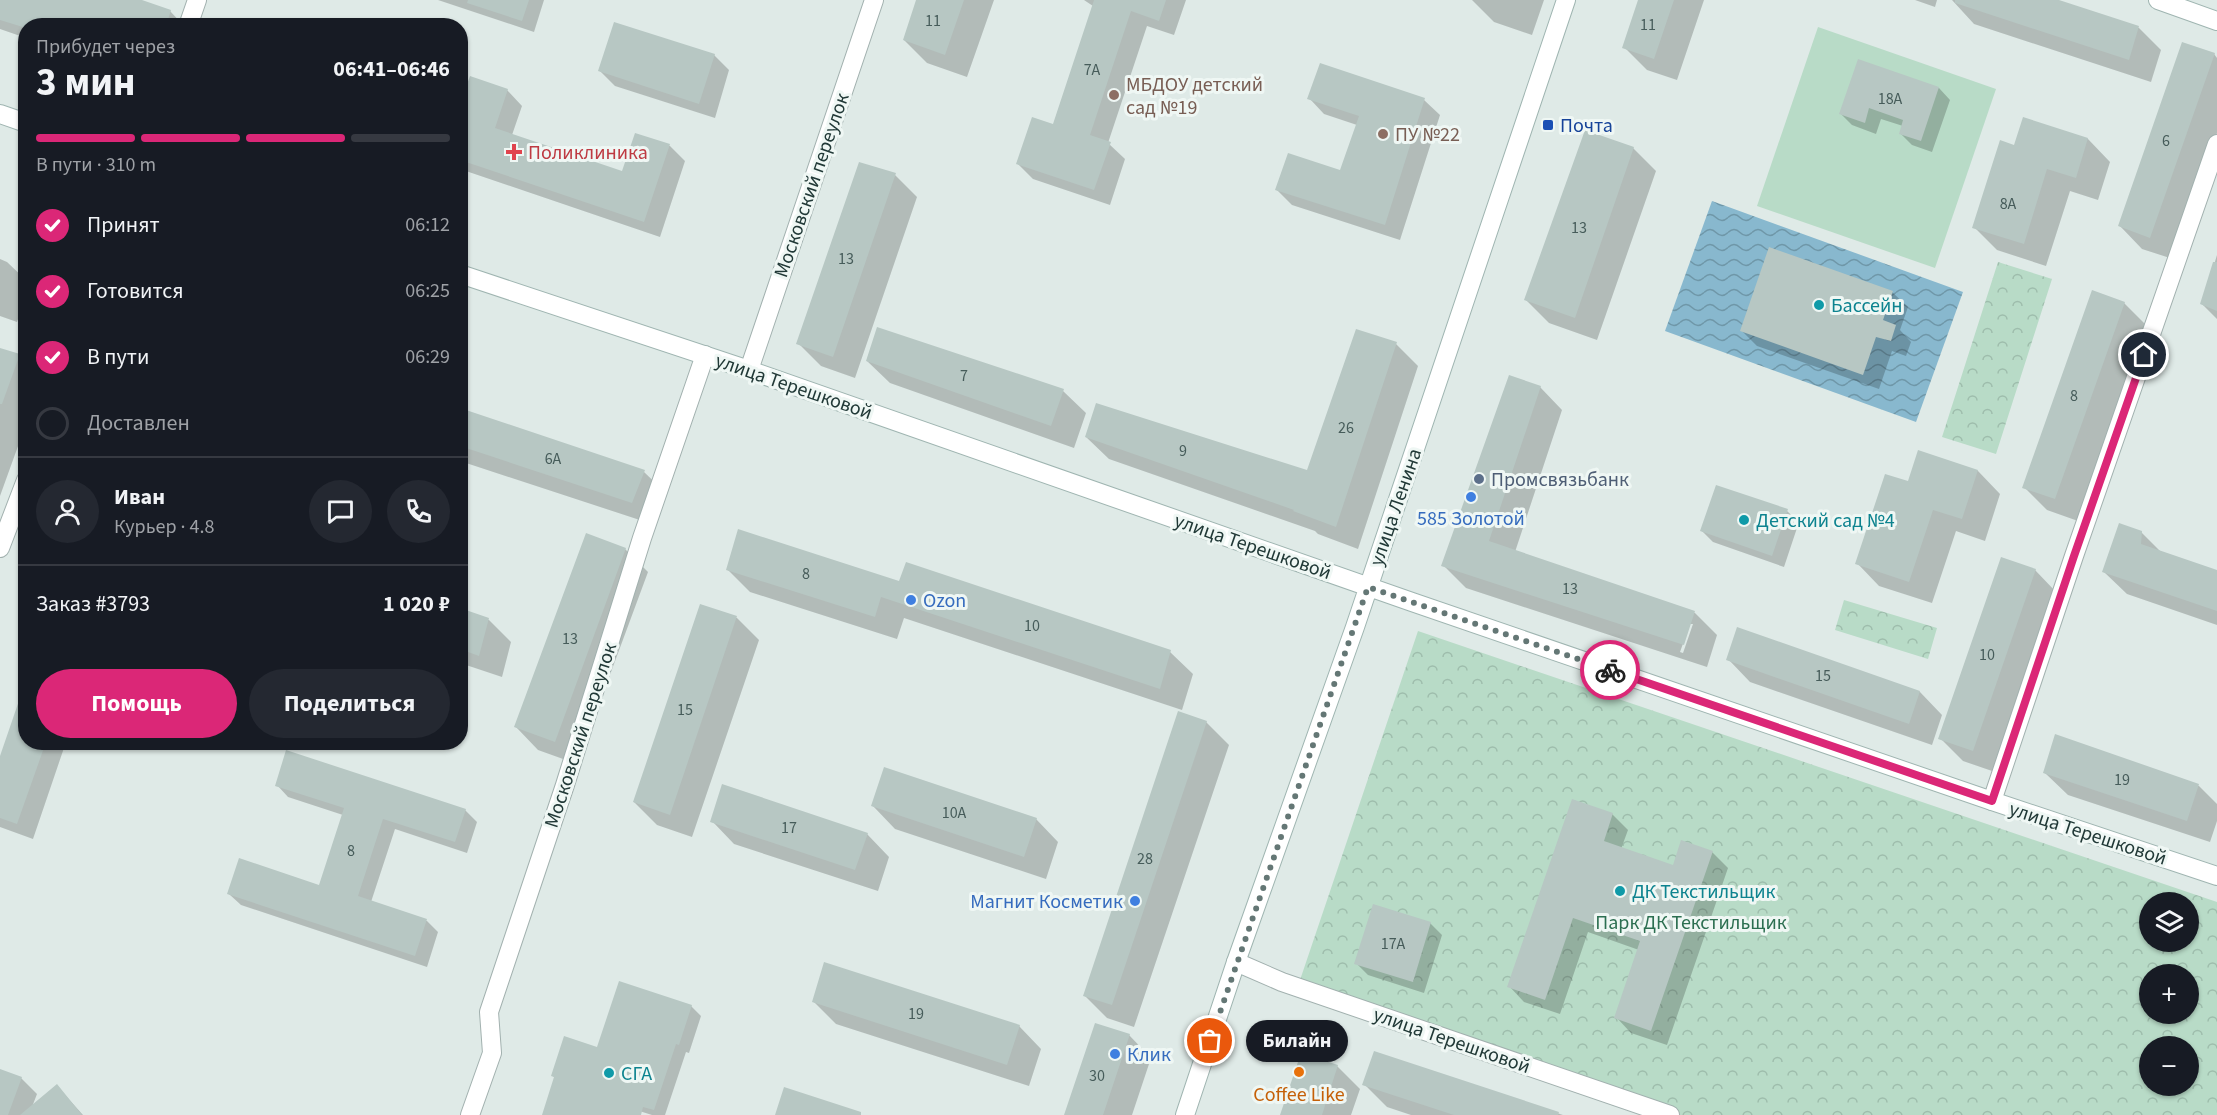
<!DOCTYPE html>
<html lang="ru">
<head>
<meta charset="utf-8">
<style>
	body { margin:0; font-family:"Source Sans 3",sans-serif; background:#242831; color:#f1f3f6; height:100vh; display:flex; flex-direction:column; font-size:22px; white-space:nowrap }
	* { box-sizing:border-box; margin:0 }
	p { font-size:20px; color:#9ea1a6 }
	.icon { flex:none; width:33px; height:33px; fill:none; stroke:currentColor; stroke-width:2; stroke-linecap:round; stroke-linejoin:round }
	.map { position:relative; flex:1; overflow:hidden }
	.side { position:absolute; left:18px; top:18px; width:450px; height:732px; display:flex; flex-direction:column; background:#171b24; border-radius:24px; box-shadow:0 2px 4px #0004 }
	.side>* { flex:none }
	.controls { position:absolute; left:2139px; top:892px; display:grid; gap:12px }
	.controls a { display:grid; place-items:center; width:60px; height:60px; border-radius:50%; background:#171b24; box-shadow:0 2px 4px #0004; font-size:30px }
	.pin { position:absolute; display:grid; place-items:center; width:51px; height:51px; color:#fff; margin:-26px; border:3px solid #fff; border-radius:50%; box-shadow:0 2px 6px #0007 }
	.courier { position:absolute; display:grid; place-items:center; width:60px; height:60px; margin:-30px; border:4px solid #db2777; border-radius:50%; background:#fff; color:#222; box-shadow:0 2px 8px #0007 }
	.bubble { position:absolute; height:42px; border-radius:21px; background:#171b24; box-shadow:0 2px 4px #0004; font-size:20px; font-weight:700; line-height:42px; text-align:center }
	.summary em { font-style:normal; font-weight:700 }
	.summary div { display:flex; flex-direction:column-reverse }
	.summary { display:flex; align-items:center; justify-content:space-between; height:102px; padding:0 18px }
	h1 { font-size:39px; font-weight:700; line-height:45px }
	.bar { display:grid; grid-template-columns:repeat(4,1fr); gap:9px 6px; align-content:center; height:72px; padding:0 18px }
	.bar i { height:8px; border-radius:4px; background:#363941 }
	.bar .active { background:#db2777 }
	.bar p { grid-column:span 4 }
	.line { display:flex; align-items:center; gap:15px; padding:0 18px; border-top:2px solid #363941 }
	.line div { flex:1 }
	.round { display:grid; place-items:center; flex:none; width:63px; height:63px; border-radius:32px; background:#242831 }
	ol { padding:0 18px; list-style:none }
	li { display:flex; align-items:center; gap:18px; height:66px }
	li p { margin-inline-start:auto }
	li .icon { padding:6px; border-radius:50%; background:#db2777; color:#fff; stroke-width:4 }
	li:last-child { color:#9ea1a6 }
	li i { width:33px; height:33px; border:3px solid #363941; border-radius:50% }
	.primary-button { display:flex; gap:12px; margin-top:auto; padding:12px 18px }
	.primary-button a { flex:1; height:69px; border-radius:36px; background:#db2777; color:#fff; font-size:24px; font-weight:700; line-height:69px; text-align:center }
	.primary-button a+a { background:#242831; color:#f1f3f6 }
	.map>svg:first-child { display:block }
</style>
</head>
<body>
<div class="map">
<svg width="2217" height="1115" viewBox="0 0 2217 1115">
	<defs>
		<pattern id="park-crowns" width="20" height="18" patternUnits="userSpaceOnUse" patternTransform="scale(1.5)"><rect width="20" height="18" fill="#b8dbc7"/><path d="M2 6a3 3 0 1 1 6 0M12 15a3 3 0 1 1 6 0" fill="none" stroke="#9ebdac"/></pattern>
		<pattern id="water-waves" width="16" height="10" patternUnits="userSpaceOnUse" patternTransform="scale(1.5)"><rect width="16" height="10" fill="#88b8ce"/><path d="M0 5q4-4 8 0t8 0" fill="none" stroke="#6f97a8"/></pattern>
	</defs>
	<rect width="100%" height="100%" fill="#dfeae7"/>
	<path fill="#b8dbc7" d="M 1818,27 L 1996,89 L 1935,268 L 1757,206 Z"/>
	<path fill="url(#park-crowns)" fill-rule="evenodd" d="M 1998,262 L 2052,279 L 1996,454 L 1942,437 Z
		M 1844,600 L 1937,628 L 1928,659 L 1835,630 Z
		M 1418,631 L 2217,902 L 2217,1115 L 1677,1115 L 1298,986 ZM 2150,903 L 2188,903 L 2188,942 L 2150,942 ZM 2150,975 L 2188,975 L 2188,1014 L 2150,1014 ZM 2150,1047 L 2188,1047 L 2188,1086 L 2150,1086 Z"/>
	<path fill="url(#water-waves)" d="M 1712,201 L 1963,292 L 1916,422 L 1665,331 Z"/>
	<path fill="#0003" fill-rule="evenodd" d="M 0,0 L 137,0 L 170,11 L 184,26 L 26,26 L 26,38 L 0,29 Z
		M 438,0 L 544,0 L 534,32 Z
		M 918,0 L 994,0 L 967,77 L 927,63 L 904,40 Z
		M 1084,0 L 1186,0 L 1174,35 L 1147,26 L 1108,143 L 1125,159 L 1110,205 L 1033,179 L 1018,164 L 1053,126 L 1093,6 Z
		M 1472,0 L 1544,0 L 1532,35 L 1494,22 Z
		M 1640,0 L 1704,0 L 1677,80 L 1647,70 L 1624,47 Z
		M 1915,0 L 1937,0 L 1935,7 Z
		M 1952,0 L 2054,0 L 2139,28 L 2161,50 L 2151,82 L 1974,24 Z
		M 2214,54 L 2217,58 L 2217,133 L 2173,259 L 2142,249 L 2120,226 Z
		M 714,55 L 729,70 L 715,118 L 615,86 L 600,71 Z
		M 1939,88 L 1950,100 L 1932,152 L 1912,145 L 1900,133 L 1903,126 L 1881,119 L 1876,134 L 1852,125 L 1841,114 Z
		M 507,90 L 522,106 L 512,135 L 623,173 L 636,134 L 670,146 L 685,161 L 660,237 L 460,169 L 460,108 Z
		M 1309,98 L 1424,100 L 1440,115 L 1400,240 L 1292,205 L 1277,190 L 1341,171 L 1357,125 L 1324,114 Z
		M 2024,119 L 2088,139 L 2110,162 L 2098,200 L 2070,191 L 2046,266 L 1997,250 L 1974,227 L 2015,147 Z
		M 1633,148 L 1656,171 L 1597,340 L 1549,323 L 1526,300 Z
		M 895,175 L 917,197 L 855,378 L 821,366 L 798,343 Z
		M 2217,255 L 2217,319 L 2202,304 Z
		M 0,259 L 7,262 L 26,280 L 26,297 L 17,322 L 0,316 Z
		M 1892,292 L 1908,307 L 1900,330 L 1911,342 L 1906,356 L 1892,351 L 1879,389 L 1757,346 L 1742,331 Z
		M 2124,303 L 2147,326 L 2078,521 L 2047,510 L 2024,487 Z
		M 1396,344 L 1418,366 L 1358,549 L 1318,534 L 1315,531 L 1109,459 L 1086,437 L 1308,472 Z
		M 0,350 L 19,355 L 26,361 L 26,424 L 0,496 Z
		M 867,361 L 1063,391 L 1086,413 L 1074,448 L 890,383 Z
		M 1540,387 L 1562,410 L 1515,552 L 1695,613 L 1717,635 L 1707,667 L 1466,588 L 1443,565 ZM 1690,624 L 1693,624 L 1683,653 L 1680,652 Z
		M 460,409 L 644,472 L 667,494 L 655,525 L 460,461 Z
		M 1919,452 L 1978,471 L 2000,494 L 1985,541 L 1956,531 L 1932,603 L 1879,586 L 1857,563 L 1909,483 Z
		M 1787,511 L 1799,522 L 1784,567 L 1713,542 L 1702,531 Z
		M 2141,532 L 2161,552 L 2217,571 L 2217,625 L 2127,594 L 2104,572 Z
		M 625,549 L 648,572 L 577,764 L 538,750 L 516,727 Z
		M 727,569 L 900,583 L 1170,652 L 1193,674 L 1182,710 L 904,618 L 897,639 L 750,592 Z
		M 2035,570 L 2057,593 L 1995,772 L 1963,761 L 1940,738 Z
		M 701,605 L 737,618 L 759,640 L 692,837 L 657,825 L 634,802 Z
		M 460,610 L 489,620 L 511,642 L 502,677 L 460,663 Z
		M 1738,629 L 1920,692 L 1942,715 L 1932,745 L 1750,682 L 1728,659 Z
		M 26,687 L 26,742 L 66,742 L 33,839 L 0,827 L 0,760 Z
		M 1206,722 L 1229,745 L 1134,1027 L 1107,1018 L 1084,995 Z
		M 2056,736 L 2199,786 L 2217,804 L 2217,821 L 2210,842 L 2068,795 L 2045,773 Z
		M 277,785 L 465,810 L 477,822 L 467,853 L 395,829 L 371,902 L 427,921 L 438,932 L 427,967 L 241,905 L 229,894 L 320,887 L 343,815 L 288,797 Z
		M 873,806 L 1036,819 L 1058,842 L 1046,879 L 895,829 Z
		M 1612,814 L 1628,830 L 1621,849 L 1673,867 L 1712,852 L 1728,868 L 1667,1045 L 1631,1033 L 1616,1017 L 1639,950 L 1588,932 L 1560,1014 L 1524,1002 L 1509,986 Z
		M 712,821 L 867,834 L 889,857 L 878,891 L 734,844 Z
		M 1430,923 L 1442,935 L 1424,993 L 1368,975 L 1356,963 Z
		M 813,1001 L 1019,1026 L 1041,1049 L 1029,1086 L 836,1024 Z
		M 691,1006 L 701,1016 L 689,1053 L 686,1052 L 665,1115 L 652,1115 L 633,1109 L 631,1115 L 543,1115 L 555,1078 L 553,1076 L 598,1049 Z
		M 1129,1035 L 1151,1058 L 1132,1115 L 1066,1115 Z
		M 1375,1053 L 1563,1115 L 1411,1115 L 1387,1107 L 1364,1084 Z
		M 1337,1066 L 1360,1089 L 1351,1115 L 1281,1115 Z
		M 0,1071 L 21,1078 L 37,1094 L 32,1107 L 57,1086 L 83,1115 L 0,1115 Z"/>
	<path fill="#b7c7c3" d="M 0,0 L 142,0 L 171,10 L 166,26 L 26,26 L 26,28 L 0,20 Z
		M 468,0 L 529,0 L 522,21 L 467,3 Z
		M 916,0 L 964,0 L 945,55 L 903,40 Z
		M 1094,0 L 1166,0 L 1159,21 L 1131,11 L 1090,135 L 1111,142 L 1094,190 L 1016,164 L 1032,117 L 1053,124 Z
		M 1638,0 L 1674,0 L 1654,59 L 1622,48 Z
		M 1955,0 L 2059,0 L 2139,26 L 2129,60 L 1955,3 Z
		M 614,22 L 715,54 L 699,104 L 598,71 Z
		M 2182,42 L 2215,53 L 2150,238 L 2118,226 Z
		M 1858,59 L 1939,87 L 1921,141 L 1899,134 L 1903,120 L 1869,108 L 1865,123 L 1839,114 Z
		M 1320,63 L 1425,98 L 1385,225 L 1275,190 L 1288,153 L 1340,170 L 1359,116 L 1307,99 Z
		M 470,76 L 508,89 L 495,128 L 622,171 L 635,133 L 670,144 L 644,222 L 460,160 L 460,104 Z
		M 2023,117 L 2088,138 L 2076,178 L 2047,169 L 2024,244 L 1972,228 L 2000,140 L 2014,145 Z
		M 1585,130 L 1634,147 L 1575,318 L 1524,300 Z
		M 859,162 L 896,173 L 833,357 L 796,344 Z
		M 1769,247 L 1893,291 L 1883,320 L 1896,325 L 1891,341 L 1876,337 L 1863,375 L 1740,331 Z
		M 2213,262 L 2217,262 L 2217,311 L 2200,304 Z
		M 2092,290 L 2125,302 L 2055,499 L 2022,488 Z
		M 877,327 L 1064,389 L 1051,426 L 866,361 Z
		M 1356,329 L 1397,342 L 1336,527 L 1293,511 L 1294,510 L 1085,437 L 1096,403 L 1307,470 Z
		M 0,348 L 20,354 L 2,404 L 0,404 Z
		M 1509,375 L 1541,386 L 1489,541 L 1695,611 L 1684,645 L 1441,566 Z
		M 460,408 L 645,470 L 632,503 L 460,446 Z
		M 1918,450 L 1978,470 L 1962,519 L 1933,510 L 1909,582 L 1855,564 L 1885,474 L 1908,481 Z
		M 1716,485 L 1788,509 L 1772,556 L 1700,531 Z
		M 2119,523 L 2142,531 L 2141,544 L 2217,570 L 2217,611 L 2102,572 Z
		M 738,529 L 899,581 L 906,562 L 1171,650 L 1160,689 L 881,597 L 875,617 L 726,570 Z
		M 586,533 L 626,548 L 555,742 L 514,727 Z
		M 2001,557 L 2036,569 L 1973,751 L 1938,739 Z
		M 700,604 L 737,616 L 670,815 L 633,802 Z
		M 460,608 L 489,618 L 479,656 L 460,649 Z
		M 1737,627 L 1920,691 L 1909,724 L 1726,660 Z
		M 23,689 L 26,690 L 26,742 L 46,742 L 17,824 L 0,818 L 0,756 Z
		M 1178,711 L 1207,721 L 1112,1005 L 1083,996 Z
		M 2055,734 L 2199,784 L 2187,821 L 2043,773 Z
		M 286,750 L 466,809 L 455,842 L 383,819 L 358,896 L 427,919 L 415,956 L 227,894 L 239,858 L 319,885 L 344,808 L 275,786 Z
		M 884,767 L 1037,818 L 1024,857 L 871,806 Z
		M 722,784 L 868,833 L 855,870 L 710,822 Z
		M 1572,799 L 1613,813 L 1604,841 L 1673,865 L 1681,840 L 1713,851 L 1651,1031 L 1614,1018 L 1640,941 L 1573,918 L 1545,1000 L 1507,987 Z
		M 1373,904 L 1431,922 L 1413,982 L 1354,964 Z
		M 824,962 L 1020,1025 L 1007,1065 L 812,1002 Z
		M 619,981 L 692,1005 L 679,1045 L 676,1044 L 654,1110 L 643,1107 L 641,1115 L 542,1115 L 554,1077 L 551,1076 L 564,1036 L 597,1047 Z
		M 1095,1023 L 1130,1034 L 1103,1115 L 1064,1115 Z
		M 1374,1051 L 1559,1112 L 1558,1115 L 1454,1115 L 1362,1085 Z
		M 1301,1053 L 1338,1065 L 1322,1115 L 1280,1115 Z
		M 0,1069 L 22,1077 L 8,1115 L 0,1115 Z
		M 57,1084 L 82,1115 L 20,1115 Z
		M 784,1087 L 861,1112 L 861,1115 L 775,1115 Z"/>
	<g fill="none" stroke-linecap="round" stroke-linejoin="round">
		<g stroke="#a2b1af" stroke-width="20">
			<path id="street" d="M 188,26 L 197,0
				M 749,370 L 874,0
				M 0,548 L 26,480
				M 1992,801 L 2074,556 L 2217,144
				M 1236,962 L 1282,982 L 1670,1115
				M 470,1115 L 492,1053 L 489,1012 L 565,785 L 642,538 L 705,355"/>
		</g>
		<g stroke="#9fb5b1" stroke-width="20">
			<path id="secondary" d="M 2158,0 L 2217,21
				M 0,114 L 26,123
				M 460,274 L 749,370 L 1412,602 L 1992,801 L 2217,876
				M 1185,1115 L 1236,962 L 1355,627 L 1566,0"/>
		</g>
		<use href="#street" stroke="#fff" stroke-width="18"/>
		<use href="#secondary" stroke="#fff" stroke-width="18"/>
	</g>
	<g fill="none" stroke-linecap="round" stroke-linejoin="round">
		<path stroke="#647775" stroke-width="6" stroke-dasharray="0 10.8" d="M 1210,1041 L 1368,587 L 1610,670"/>
		<path stroke="#db2777" stroke-width="8" d="M 1610,670 L 1992,801 L 2074,556 L 2144,355"/>
	</g>
	<g fill="#8d6e63" stroke="#eff7f4" stroke-width="2">
		<circle cx="1114" cy="95" r="6"/>
		<circle cx="1383" cy="134" r="6"/>
	</g>
	<rect fill="#1a4fb4" stroke="#eff7f4" stroke-width="2" x="1542" y="119" width="12" height="12" rx="3"/>
	<path fill="#e0444e" stroke="#eff7f4" stroke-width="2" d="M511 143h6v6h6v6h-6v6h-6v-6h-6v-6h6z"/>
	<g fill="#0f9aa8" stroke="#eff7f4" stroke-width="2">
		<circle cx="1819" cy="305" r="6"/>
		<circle cx="1744" cy="520" r="6"/>
		<circle cx="1620" cy="891" r="6"/>
		<circle cx="609" cy="1073" r="6"/>
	</g>
	<circle fill="#5c6f8a" stroke="#eff7f4" stroke-width="2" cx="1479" cy="479" r="6"/>
	<g fill="#3f7fe0" stroke="#eff7f4" stroke-width="2">
		<circle cx="1471" cy="497" r="6"/>
		<circle cx="911" cy="600" r="6"/>
		<circle cx="1135" cy="901" r="6"/>
		<circle cx="1115" cy="1054" r="6"/>
	</g>
	<circle fill="#e8710a" stroke="#eff7f4" stroke-width="2" cx="1299" cy="1072" r="6"/>
	<g text-anchor="middle" stroke-width="6" stroke-linejoin="round" paint-order="stroke">
		<g font-size="16" fill="#465c5a">
			<text x="933" y="26">11</text>
			<text x="1648" y="30">11</text>
			<text x="1092" y="75">7А</text>
			<text x="1890" y="104">18А</text>
			<text x="2166" y="146">6</text>
			<text x="2008" y="209">8А</text>
			<text x="1579" y="233">13</text>
			<text x="846" y="264">13</text>
			<text x="964" y="381">7</text>
			<text x="2074" y="401">8</text>
			<text x="1346" y="433">26</text>
			<text x="1183" y="456">9</text>
			<text x="553" y="464">6А</text>
			<text x="806" y="579">8</text>
			<text x="1570" y="594">13</text>
			<text x="1032" y="631">10</text>
			<text x="570" y="644">13</text>
			<text x="1987" y="660">10</text>
			<text x="1823" y="681">15</text>
			<text x="685" y="715">15</text>
			<text x="2122" y="785">19</text>
			<text x="954" y="818">10А</text>
			<text x="789" y="833">17</text>
			<text x="351" y="856">8</text>
			<text x="1145" y="864">28</text>
			<text x="1393" y="949">17А</text>
			<text x="916" y="1019">19</text>
			<text x="1097" y="1081">30</text>
		</g>
		<g font-size="20" fill="#785e54" stroke="#eff7f4" text-anchor="start">
			<text x="1126" y="91">МБДОУ детский<tspan x="1126" dy="23">сад №19</tspan></text>
			<text x="1395" y="141">ПУ №22</text>
		</g>
		<g font-size="20" fill="#164399" stroke="#eff7f4" text-anchor="start">
			<text x="1560" y="132">Почта</text>
		</g>
		<g font-size="20" fill="#be3a42" stroke="#eff7f4" text-anchor="start">
			<text x="528" y="159">Поликлиника</text>
		</g>
		<g font-size="20" fill="#213937" stroke="#eff7f4">
			<text transform="translate(811 185) rotate(-71)" y="7">Московский переулок</text>
			<text transform="translate(794 386) rotate(19)" y="7">улица Терешковой</text>
			<text transform="translate(1395 507) rotate(-71)" y="7">улица Ленина</text>
			<text transform="translate(1253 546) rotate(19)" y="7">улица Терешковой</text>
			<text transform="translate(580 735) rotate(-72)" y="7">Московский переулок</text>
			<text transform="translate(2088 833) rotate(18)" y="7">улица Терешковой</text>
			<text transform="translate(1452 1040) rotate(19)" y="7">улица Терешковой</text>
		</g>
		<g font-size="20" fill="#0d838f" stroke="#eff7f4" text-anchor="start">
			<text x="1831" y="312">Бассейн</text>
			<text x="1756" y="527">Детский сад №4</text>
			<text x="1632" y="898">ДК Текстильщик</text>
			<text x="621" y="1080">СГА</text>
		</g>
		<g font-size="20" fill="#4e5e75" stroke="#eff7f4" text-anchor="start">
			<text x="1491" y="486">Промсвязьбанк</text>
		</g>
		<g font-size="20" fill="#366cbe" stroke="#eff7f4" text-anchor="start">
			<text x="1471" y="525" text-anchor="middle">585 Золотой</text>
			<text x="923" y="607">Ozon</text>
			<text x="1123" y="908" text-anchor="end">Магнит Косметик</text>
			<text x="1127" y="1061">Клик</text>
		</g>
		<g font-size="20" fill="#2c6f51" stroke="#eff7f4">
			<text x="1691" y="929">Парк ДК Текстильщик</text>
		</g>
		<g font-size="20" fill="#c56008" stroke="#eff7f4">
			<text x="1299" y="1101">Coffee Like</text>
		</g>
	</g>
</svg>
<div class="controls">
<a><svg class="icon" aria-label="layers" viewBox="0 0 24 24"><path d="M12 4l9 5-9 5-9-5zM3 14l9 5 9-5"/></svg></a>
<a>+</a>
<a>−</a>
</div>
<div class="pin" style="left:1210px;top:1041px;background:#ea580c"><svg class="icon" aria-label="bag" viewBox="0 0 24 24"><path d="M5 8h14l-1 12H6zM9 8a3 3 0 0 1 6 0"/></svg></div>
<div class="pin" style="left:2144px;top:355px;background:#1f2937"><svg class="icon" aria-label="home" viewBox="0 0 24 24"><path d="M3 11l9-7 9 7M6 9v11h12V9"/></svg></div>
<div class="courier" style="left:1610px;top:670px"><svg class="icon" aria-label="bike" viewBox="0 0 24 24"><circle cx="6" cy="16" r="4"/><circle cx="18" cy="16" r="4"/><path d="M6 16l4-8h5l3 8M10 8l3 8H6M13 5h3"/></svg></div>
<div class="bubble" style="left:1246px;top:1020px;width:102px">Билайн</div>
<section class="side">
<div class="summary"><div><h1>3 мин</h1><p>Прибудет через</p></div><em>06:41–06:46</em></div>
<div class="bar"><i class="active"></i><i class="active"></i><i class="active"></i><i></i><p>В пути · 310 m</p></div>
<ol>
<li><svg class="icon" aria-label="check" viewBox="0 0 24 24"><path d="M5 12l5 5 9-10"/></svg>Принят<p>06:12</p></li>
<li><svg class="icon" aria-label="check" viewBox="0 0 24 24"><path d="M5 12l5 5 9-10"/></svg>Готовится<p>06:25</p></li>
<li><svg class="icon" aria-label="check" viewBox="0 0 24 24"><path d="M5 12l5 5 9-10"/></svg>В пути<p>06:29</p></li>
<li><i></i>Доставлен</li>
</ol>
<div class="line" style="height:108px"><a class="round"><svg class="icon" aria-label="person" viewBox="0 0 24 24"><circle cx="12" cy="8" r="4"/><path d="M4 21q1-7 8-7t8 7"/></svg></a><div><b>Иван</b><p>Курьер · 4.8</p></div><a class="round"><svg class="icon" aria-label="chat" viewBox="0 0 24 24"><path d="M4 5h16v11H9l-5 4z"/></svg></a><a class="round"><svg class="icon" aria-label="phone" viewBox="0 0 24 24"><path d="M5 4h4l2 5-3 2q2 4 5 5l2-3 5 2v4C11 20 4 13 5 4z"/></svg></a></div>
<div class="line" style="height:78px"><div>Заказ #3793</div><b>1 020 ₽</b></div>
<div class="primary-button"><a>Помощь</a><a>Поделиться</a></div>
</section>
</div>
</body>
</html>
